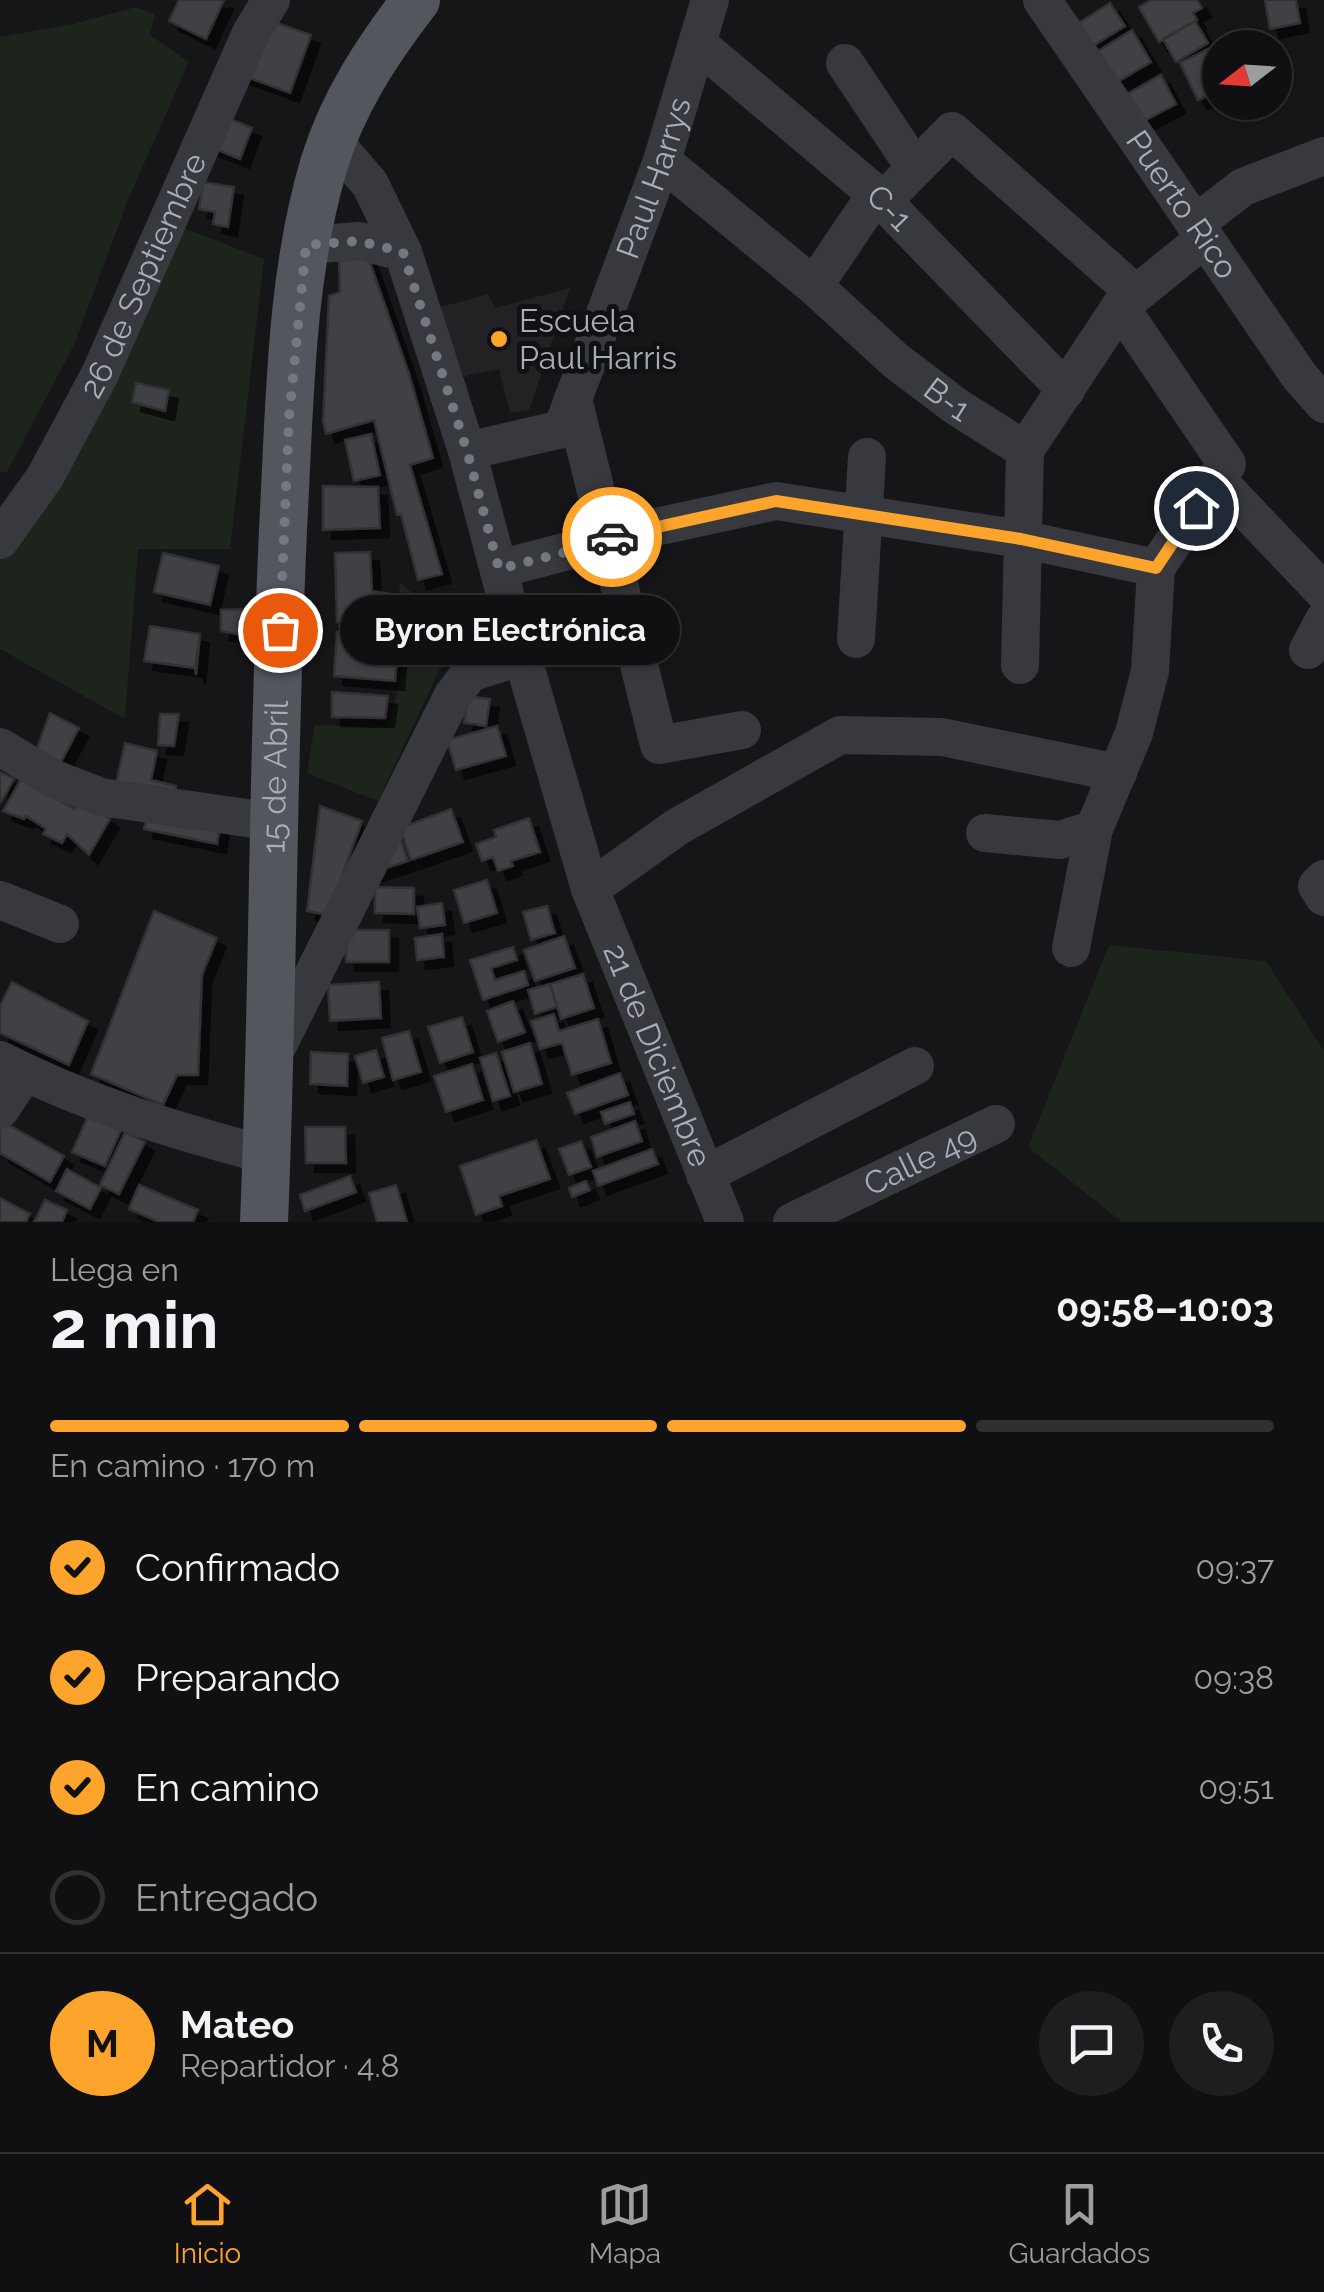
<!DOCTYPE html>
<html lang="es">
<head>
<meta charset="utf-8">
<style>
	body { margin:0; font-family:Raleway,sans-serif; background:#1e1e20; color:#f1f3f6; height:100vh; display:flex; flex-direction:column; font-size:38px; white-space:nowrap }
	* { box-sizing:border-box; margin:0 }
	p { font-size:32px; color:#9c9d9f }
	.icon { flex:none; width:55px; height:55px; fill:none; stroke:currentColor; stroke-width:2; stroke-linecap:round; stroke-linejoin:round }
	.map { position:relative; height:1222px; overflow:hidden }
	.panel { display:flex; flex-direction:column; background:#101012; flex:1 }
	.panel>* { flex:none }
	.needle { width:65px; rotate:253deg }
	.tools { position:absolute; left:1202px; top:30px; display:grid; gap:20px }
	.tools a { display:grid; place-items:center; width:90px; height:90px; border-radius:50%; background:#101012; box-shadow:0 2px 8px #0004,0 0 0 2px #303032; font-size:50px }
	.pin { position:absolute; display:grid; place-items:center; width:85px; height:85px; color:#fff; margin:-42px; border:5px solid #fff; border-radius:50%; box-shadow:0 2px 10px #0007 }
	.courier { position:absolute; display:grid; place-items:center; width:100px; height:100px; margin:-50px; border:8px solid #fca42b; border-radius:50%; background:#fff; color:#222; box-shadow:0 2px 12px #0007 }
	.bubble { position:absolute; height:70px; border-radius:35px; background:#101012; box-shadow:0 2px 8px #0004,0 0 0 2px #303032; font-size:32px; font-weight:700; line-height:70px; text-align:center }
	.headline em { font-style:normal; font-weight:700 }
	.headline div { display:flex; flex-direction:column-reverse }
	.headline { display:flex; align-items:center; justify-content:space-between; height:170px; padding:0 50px }
	h1 { font-size:65px; font-weight:700; line-height:75px }
	.bar { display:grid; grid-template-columns:repeat(4,1fr); gap:15px 10px; align-content:center; height:120px; padding:0 50px }
	.bar i { height:12px; border-radius:8px; background:#303032 }
	.bar .current { background:#fca42b }
	.bar p { grid-column:span 4 }
	.line { display:flex; align-items:center; gap:25px; padding:0 50px; border-top:2px solid #303032 }
	.line div { flex:1 }
	.round { display:grid; place-items:center; flex:none; width:105px; height:105px; border-radius:52px; background:#1e1e20 }
	ol { padding:0 50px; list-style:none }
	li { display:flex; align-items:center; gap:30px; height:110px }
	li p { margin-inline-start:auto }
	li .icon { padding:10px; border-radius:50%; background:#fca42b; color:#111; stroke-width:4 }
	li:last-child { color:#9c9d9f }
	li i { width:55px; height:55px; border:5px solid #303032; border-radius:50% }
	.dock { display:flex; justify-content:space-around; align-items:center; height:140px; border-top:2px solid #303032; background:#101012; font-size:28px; color:#9c9d9f }
	.dock a { display:grid; justify-items:center; gap:5px }
	.dock .current { color:#fca42b }
	.map>svg:first-child { display:block }
</style>
</head>
<body>
<div class="map">
<svg width="1324" height="1222" viewBox="0 0 1324 1222">
	<defs>
		<filter id="shadow"><feDropShadow dx="9" dy="9" stdDeviation="0" flood-color="#0009"/></filter>
	</defs>
	<rect width="100%" height="100%" fill="#161618"/>
	<path fill="#222225" d="M 570,288 L 529,410 L 510,413 L 499,369 L 460,377 L 434,309 L 488,294 L 495,308 Z"/>
	<path fill="#1c241c" d="M 136,7 L 155,14 L 150,35 L 189,62 L 128,200 L 74,345 L 7,472 L 0,472 L 0,37 L 73,24 Z
		M 161,219 L 264,259 L 230,549 L 138,549 L 125,719 L 0,649 L 0,520 L 50,454 Z
		M 400,583 L 458,630 L 378,801 L 307,773 L 315,725 L 388,727 L 406,657 L 395,643 Z
		M 1109,945 L 1266,961 L 1324,1051 L 1324,1222 L 1122,1222 L 1028,1147 Z"/>
	<path fill="#404145" stroke="#303034" stroke-width="2.5" filter="url(#shadow)" d="M 179,0 L 224,0 L 206,39 L 169,21 Z
		M 1151,0 L 1197,0 L 1202,8 L 1193,13 L 1197,20 L 1159,42 L 1139,7 Z
		M 1265,0 L 1296,0 L 1300,23 L 1270,29 Z
		M 1110,3 L 1125,26 L 1093,46 L 1079,23 Z
		M 259,17 L 311,35 L 290,93 L 239,74 Z
		M 1195,21 L 1208,43 L 1176,62 L 1163,39 Z
		M 1132,30 L 1151,62 L 1114,84 L 1095,53 Z
		M 1208,49 L 1220,74 L 1220,90 L 1198,100 L 1180,63 Z
		M 1161,75 L 1176,104 L 1142,122 L 1127,94 Z
		M 220,115 L 252,128 L 240,159 L 208,146 Z
		M 203,182 L 234,187 L 228,227 L 213,224 L 215,212 L 199,209 Z
		M 367,254 L 409,374 L 433,458 L 410,465 L 442,574 L 418,580 L 401,514 L 397,515 L 374,420 L 326,434 L 323,421 L 329,296 L 340,292 L 339,261 Z
		M 136,383 L 169,390 L 165,411 L 132,402 Z
		M 371,434 L 380,475 L 354,481 L 345,440 Z
		M 323,486 L 378,487 L 380,528 L 323,530 Z
		M 370,552 L 372,591 L 392,594 L 392,625 L 337,622 L 335,553 Z
		M 163,553 L 219,566 L 210,605 L 154,592 Z
		M 248,609 L 247,636 L 221,631 L 221,610 Z
		M 150,626 L 200,634 L 195,668 L 144,661 Z
		M 150,626 L 200,634 L 196,675 L 195,668 L 144,661 Z
		M 337,632 L 372,635 L 371,657 L 397,659 L 395,681 L 334,676 Z
		M 332,692 L 388,696 L 385,718 L 332,717 Z
		M 468,696 L 490,699 L 486,726 L 464,723 Z
		M 50,713 L 79,728 L 61,762 L 36,751 Z
		M 160,714 L 179,714 L 174,746 L 158,745 Z
		M 497,726 L 506,756 L 456,770 L 447,740 Z
		M 125,743 L 157,751 L 151,780 L 176,786 L 174,796 L 116,784 Z
		M 0,772 L 14,779 L 1,802 L 0,801 Z
		M 21,779 L 74,809 L 81,800 L 110,819 L 89,855 L 67,834 L 62,843 L 43,834 L 46,829 L 26,816 L 24,819 L 3,811 Z
		M 320,806 L 362,821 L 328,915 L 307,911 Z
		M 451,809 L 463,842 L 411,860 L 400,828 Z
		M 148,811 L 220,825 L 217,844 L 144,829 Z
		M 529,818 L 540,852 L 511,861 L 513,866 L 498,871 L 493,857 L 482,861 L 476,844 L 496,837 L 494,830 Z
		M 398,832 L 408,861 L 374,872 Z
		M 487,880 L 497,913 L 464,923 L 454,890 Z
		M 375,887 L 414,888 L 414,914 L 375,913 Z
		M 442,903 L 445,925 L 420,928 L 417,907 Z
		M 547,906 L 555,933 L 531,940 L 523,912 Z
		M 154,911 L 217,938 L 202,975 L 198,1075 L 177,1075 L 163,1105 L 91,1074 Z
		M 346,930 L 389,930 L 389,962 L 346,962 Z
		M 442,934 L 444,957 L 417,960 L 415,938 Z
		M 564,936 L 575,968 L 535,981 L 524,950 Z
		M 513,947 L 517,960 L 491,968 L 495,980 L 524,971 L 528,985 L 483,1000 L 470,960 Z
		M 583,974 L 594,1008 L 561,1019 L 550,984 Z
		M 12,982 L 88,1021 L 69,1065 L 0,1033 L 0,1006 Z
		M 379,982 L 381,1018 L 330,1021 L 328,985 Z
		M 550,984 L 557,1007 L 535,1014 L 528,990 Z
		M 513,1001 L 525,1032 L 498,1042 L 487,1011 Z
		M 554,1014 L 559,1031 L 598,1019 L 611,1063 L 572,1075 L 562,1043 L 540,1049 L 531,1021 Z
		M 462,1017 L 473,1052 L 440,1063 L 428,1027 Z
		M 409,1031 L 421,1072 L 393,1080 L 382,1038 Z
		M 530,1043 L 542,1084 L 514,1092 L 502,1052 Z
		M 376,1050 L 384,1077 L 363,1083 L 355,1056 Z
		M 311,1052 L 348,1054 L 347,1086 L 310,1084 Z
		M 496,1053 L 510,1096 L 493,1101 L 480,1058 Z
		M 472,1064 L 483,1100 L 446,1112 L 434,1076 Z
		M 620,1073 L 628,1095 L 575,1114 L 567,1093 Z
		M 630,1102 L 634,1114 L 605,1124 L 601,1112 Z
		M 89,1114 L 122,1128 L 105,1166 L 72,1152 Z
		M 0,1120 L 64,1156 L 50,1182 L 0,1153 Z
		M 635,1121 L 642,1141 L 597,1157 L 591,1137 Z
		M 305,1127 L 345,1127 L 346,1163 L 306,1163 Z
		M 125,1132 L 145,1142 L 119,1194 L 100,1185 Z
		M 536,1140 L 550,1179 L 499,1196 L 502,1206 L 476,1215 L 460,1166 Z
		M 581,1141 L 591,1167 L 569,1175 L 559,1149 Z
		M 652,1149 L 658,1164 L 598,1186 L 593,1171 Z
		M 67,1169 L 101,1188 L 90,1209 L 56,1191 Z
		M 350,1176 L 356,1192 L 305,1211 L 300,1195 Z
		M 586,1181 L 590,1190 L 572,1197 L 569,1188 Z
		M 139,1185 L 198,1210 L 193,1222 L 159,1222 L 129,1209 Z
		M 396,1185 L 407,1222 L 377,1222 L 369,1193 Z
		M 0,1198 L 30,1214 L 26,1222 L 0,1222 Z
		M 45,1200 L 67,1210 L 62,1222 L 34,1222 Z"/>
	<g fill="none" stroke-linecap="round" stroke-linejoin="round">
		<g stroke="#37393e" stroke-width="38">
			<path id="s1" d="M 1042,0 L 1300,377 L 1324,404"/>
			<path id="s2" d="M 698,44 L 876,194 L 1066,390"/>
			<path d="M 845,63 L 915,168"/>
			<path d="M 333,141 L 370,184 L 403,252"/>
			<path id="s3" d="M 662,161 L 814,286 L 896,361 L 957,407 L 1025,450 L 1120,307 L 1204,239"/>
			<path d="M 883,201 L 952,131 L 1135,293"/>
			<path d="M 1195,224 L 1243,187 L 1324,156"/>
			<path id="s4" d="M 306,245 L 359,241 L 403,252 L 467,451 L 514,628 L 590,889 L 725,1222"/>
			<path d="M 814,286 L 876,194"/>
			<path d="M 1120,307 L 1227,464 L 1216,479 L 1324,592"/>
			<path d="M 573,399 L 659,745 L 742,730"/>
			<path id="s5" d="M 467,451 L 562,429 L 662,161 L 710,0"/>
			<path id="s6" d="M 0,540 L 45,477 L 100,374 L 251,33 L 271,0"/>
			<path d="M 499,569 L 606,541 L 605,538 L 776,501 L 1021,539 L 1156,568 L 1216,479"/>
			<path d="M 856,639 L 867,457"/>
			<path d="M 1308,650 L 1324,620"/>
			<path d="M 1020,665 L 1025,450"/>
			<path d="M 0,747 L 52,778 L 101,797 L 274,822"/>
			<path d="M 985,833 L 1060,840 L 1094,829"/>
			<path d="M 1324,879 L 1317,886 L 1324,897"/>
			<path d="M 590,889 L 677,827 L 840,735 L 942,737 L 1118,773"/>
			<path d="M 0,900 L 60,924"/>
			<path d="M 1071,948 L 1094,829 L 1134,733 L 1150,671 L 1156,568"/>
			<path d="M 272,1057 L 453,695 L 470,673 L 522,656"/>
			<path d="M 0,1060 C 84,1103 175,1131 267,1155"/>
			<path d="M 0,1110 L 24,1074"/>
			<path d="M 705,1175 L 915,1066"/>
			<path id="s7" d="M 792,1222 L 996,1124"/>
		</g>
		<path stroke="#53565d" stroke-width="48" id="s8" d="M 264,1222 C 274,985 272,747 284,510 C 290,395 291,275 324,164 C 343,102 377,51 416,0"/>
	</g>
	<g fill="none" stroke-linecap="round" stroke-linejoin="round">
		<path stroke="#747981" stroke-width="10" stroke-dasharray="0 18" d="M 280,630 L 289,418 L 306,245 L 359,241 L 403,252 L 467,451 L 499,569 L 606,542 L 605,538 L 612,537"/>
		<path stroke="#fca42b" stroke-width="12" d="M 612,537 L 776,501 L 1021,539 L 1156,568 L 1196,508"/>
	</g>
	<circle fill="#fca42b" stroke="#111113" stroke-width="4" cx="499" cy="339" r="10"/>
	<g text-anchor="middle" stroke-width="10" stroke-linejoin="round" paint-order="stroke">
		<g font-size="32" fill="#a7aeb9" stroke="#111113">
			<text dy="11" stroke="none"><textPath href="#s5" startOffset="365">Paul Harrys</textPath></text>
			<text dy="11" stroke="none"><textPath href="#s1" startOffset="248">Puerto Rico</textPath></text>
			<text dy="11" stroke="none"><textPath href="#s2" startOffset="252">C-1</textPath></text>
			<text dy="11" stroke="none"><textPath href="#s6" startOffset="302">26 de Septiembre</textPath></text>
			<text dy="11" stroke="none"><textPath href="#s3" startOffset="372">B-1</textPath></text>
			<text dy="11" stroke="none"><textPath href="#s8" startOffset="445">15 de Abril</textPath></text>
			<text dy="11" stroke="none"><textPath href="#s4" startOffset="942">21 de Diciembre</textPath></text>
			<text dy="11" stroke="none"><textPath href="#s7" startOffset="142">Calle 49</textPath></text>
		</g>
		<g font-size="32" fill="#a7aeb9" stroke="#111113" text-anchor="start">
			<text x="519" y="332">Escuela<tspan x="519" dy="37">Paul Harris</tspan></text>
		</g>
	</g>
</svg>
<div class="tools">
<a><svg class="needle" viewBox="-14 -14 28 28"><path d="M0-13l5 13h-10z" fill="#e53935"/><path d="M0 13l5-13h-10z" fill="#9c9d9f"/></svg></a>
</div>
<div class="pin" style="left:280px;top:630px;background:#ea580c"><svg class="icon" aria-label="bag" viewBox="0 0 24 24"><path d="M5 8h14l-1 12H6zM9 8a3 3 0 0 1 6 0"/></svg></div>
<div class="pin" style="left:1196px;top:508px;background:#1f2937"><svg class="icon" aria-label="home" viewBox="0 0 24 24"><path d="M3 11l9-7 9 7M6 9v11h12V9"/></svg></div>
<div class="courier" style="left:612px;top:537px"><svg class="icon" aria-label="car" viewBox="0 0 24 24"><path d="M5 17H2v-5l4-1 3-4h7l3 4 3 1v5h-3M9 17h6M6 11h13"/><circle cx="7" cy="17" r="2"/><circle cx="17" cy="17" r="2"/></svg></div>
<div class="bubble" style="left:340px;top:595px;width:340px">Byron Electrónica</div>
</div>
<section class="panel">
<div class="headline"><div><h1>2 min</h1><p>Llega en</p></div><em>09:58–10:03</em></div>
<div class="bar"><i class="current"></i><i class="current"></i><i class="current"></i><i></i><p>En camino · 170 m</p></div>
<ol>
<li><svg class="icon" aria-label="check" viewBox="0 0 24 24"><path d="M5 12l5 5 9-10"/></svg>Confirmado<p>09:37</p></li>
<li><svg class="icon" aria-label="check" viewBox="0 0 24 24"><path d="M5 12l5 5 9-10"/></svg>Preparando<p>09:38</p></li>
<li><svg class="icon" aria-label="check" viewBox="0 0 24 24"><path d="M5 12l5 5 9-10"/></svg>En camino<p>09:51</p></li>
<li><i></i>Entregado</li>
</ol>
<div class="line" style="height:180px"><b class="round" style="background:#fca42b;color:#111">M</b><div><b>Mateo</b><p>Repartidor · 4.8</p></div><a class="round"><svg class="icon" aria-label="chat" viewBox="0 0 24 24"><path d="M4 5h16v11H9l-5 4z"/></svg></a><a class="round"><svg class="icon" aria-label="phone" viewBox="0 0 24 24"><path d="M5 4h4l2 5-3 2q2 4 5 5l2-3 5 2v4C11 20 4 13 5 4z"/></svg></a></div>
</section>
<nav class="dock">
<a class="current"><svg class="icon" aria-label="home" viewBox="0 0 24 24"><path d="M3 11l9-7 9 7M6 9v11h12V9"/></svg>Inicio</a>
<a><svg class="icon" aria-label="map" viewBox="0 0 24 24"><path d="M3 6l6-2 6 2 6-2v14l-6 2-6-2-6 2zM9 4v14M15 6v14"/></svg>Mapa</a>
<a><svg class="icon" aria-label="saved" viewBox="0 0 24 24"><path d="M7 4h10v16l-5-4-5 4z"/></svg>Guardados</a>
</nav>
</body>
</html>
